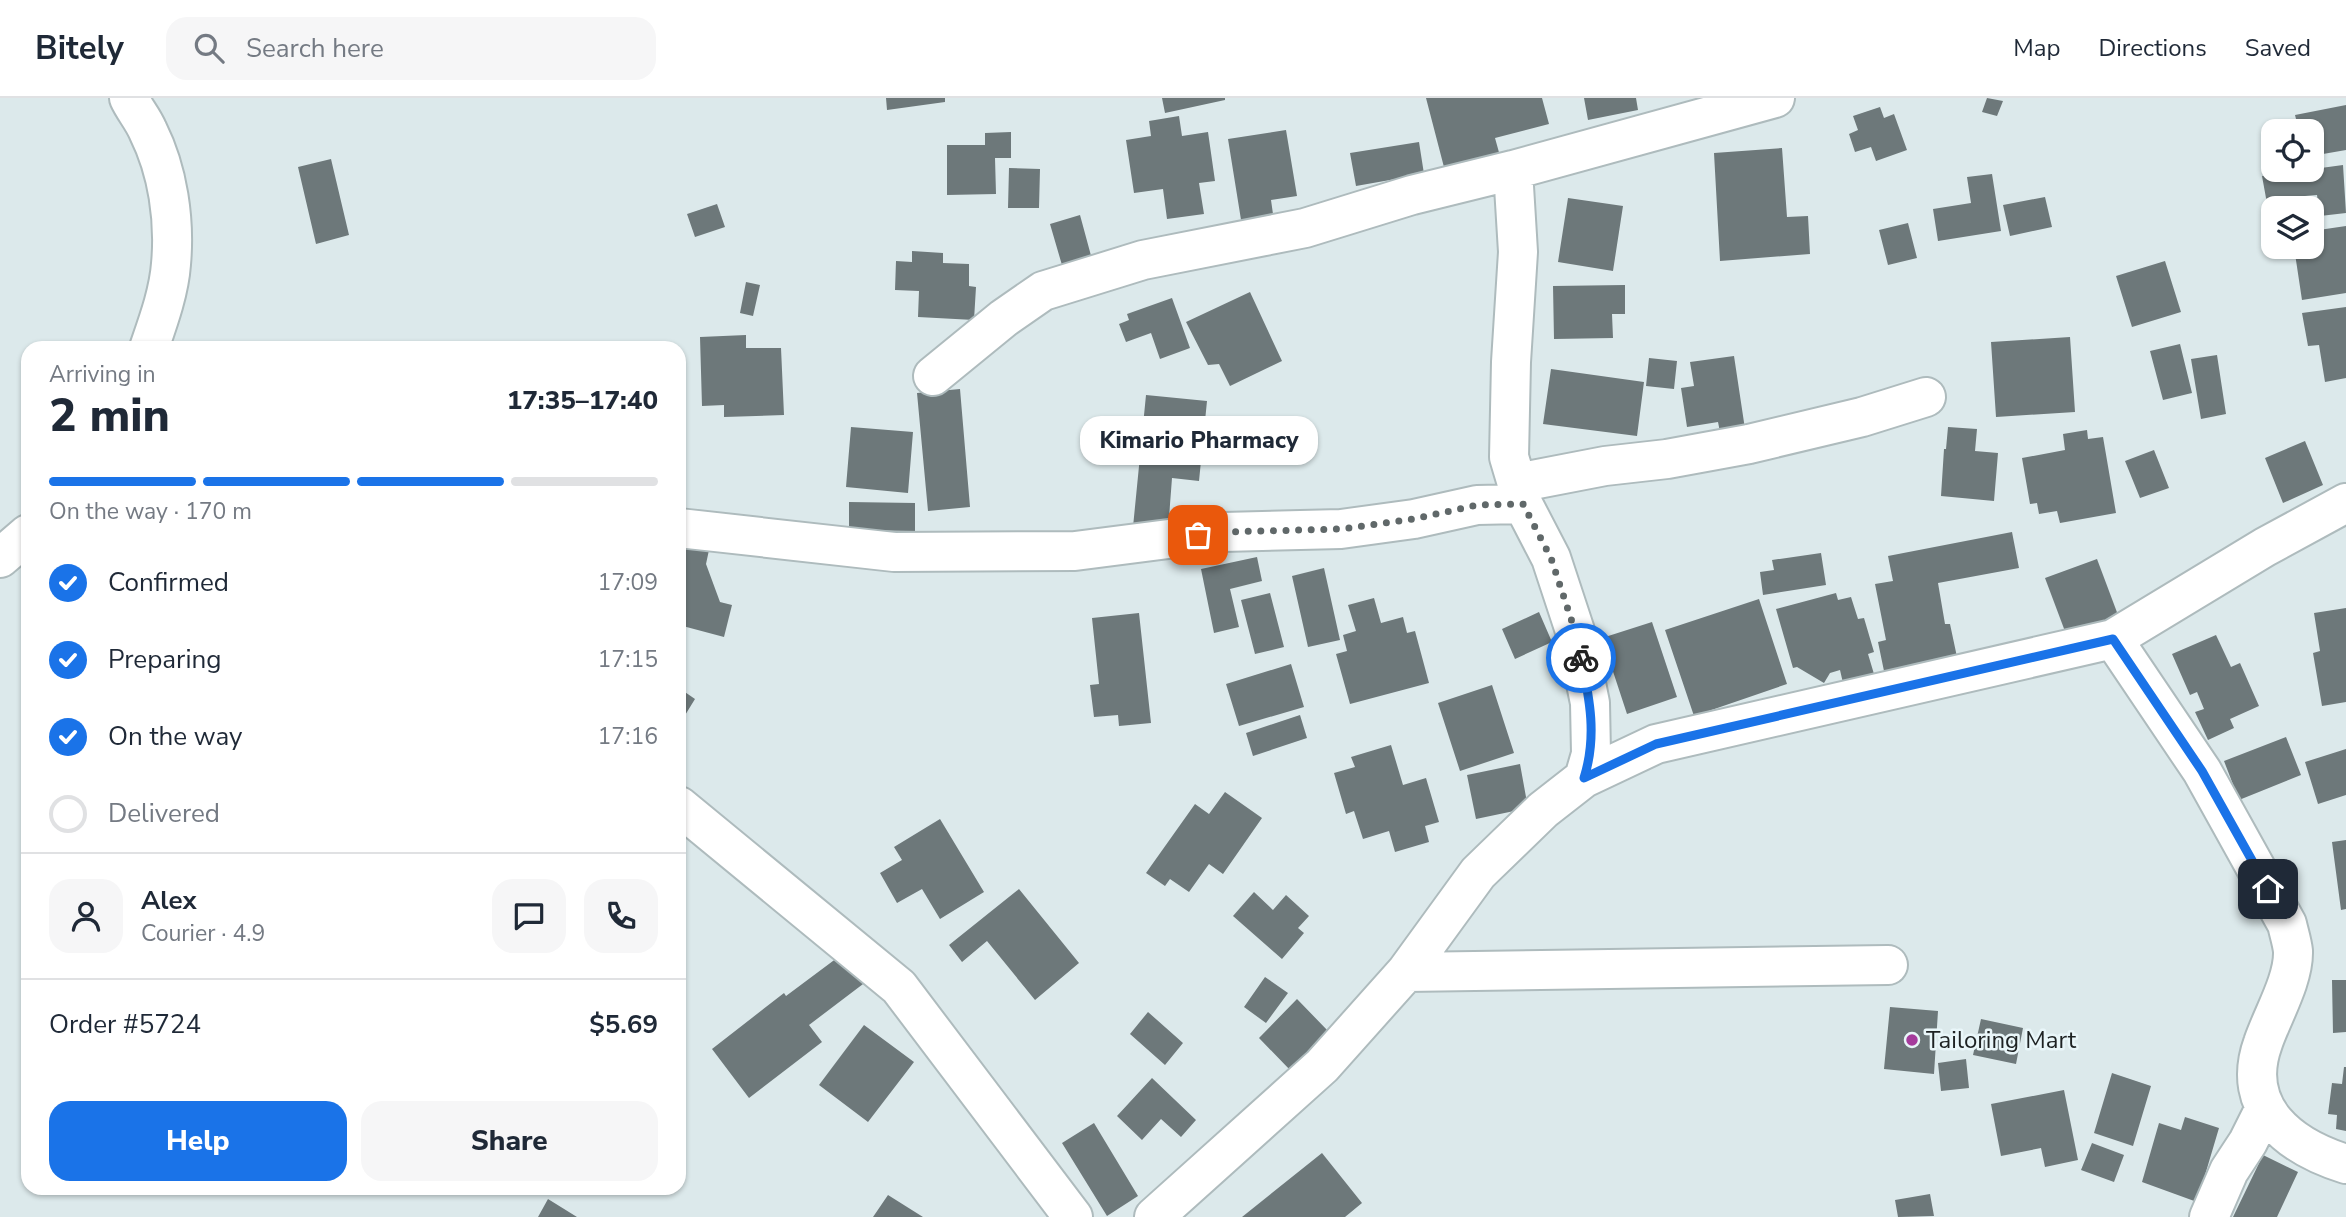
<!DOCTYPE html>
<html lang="en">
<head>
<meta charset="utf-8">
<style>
	body { margin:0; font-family:"Nunito Sans",sans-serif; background:#f6f6f7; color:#1f2937; height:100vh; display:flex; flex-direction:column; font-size:26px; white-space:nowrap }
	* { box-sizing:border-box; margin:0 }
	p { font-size:23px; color:#747a83 }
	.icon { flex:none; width:38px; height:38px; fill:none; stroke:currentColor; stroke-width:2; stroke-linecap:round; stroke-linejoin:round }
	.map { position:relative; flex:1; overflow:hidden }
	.panel { position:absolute; left:21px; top:243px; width:665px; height:854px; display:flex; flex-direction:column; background:#fff; border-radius:21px; box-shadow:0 2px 5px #0004 }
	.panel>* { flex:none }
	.fabs { position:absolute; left:2261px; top:21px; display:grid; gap:14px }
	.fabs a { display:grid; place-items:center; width:63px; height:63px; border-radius:14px; background:#fff; box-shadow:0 2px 5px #0004; font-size:35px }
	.pin { position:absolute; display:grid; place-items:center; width:60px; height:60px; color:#fff; margin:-30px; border-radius:14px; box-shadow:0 4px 10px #0006 }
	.courier { position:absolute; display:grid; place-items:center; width:70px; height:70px; margin:-35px; border:5px solid #1a73e8; border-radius:50%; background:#fff; color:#222; box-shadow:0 2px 9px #0007 }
	.bubble { position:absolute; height:49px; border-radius:21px; background:#fff; box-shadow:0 2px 5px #0004; font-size:23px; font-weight:800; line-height:49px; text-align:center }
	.head em { font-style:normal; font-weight:800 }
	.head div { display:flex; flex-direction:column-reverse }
	.head { display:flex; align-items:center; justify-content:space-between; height:119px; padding:0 28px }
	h1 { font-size:46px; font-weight:800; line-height:52px }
	.bar { display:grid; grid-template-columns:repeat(4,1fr); gap:10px 7px; align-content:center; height:84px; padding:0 28px }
	.bar i { height:9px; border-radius:5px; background:#e0e1e3 }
	.bar .on { background:#1a73e8 }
	.bar p { grid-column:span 4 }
	.line { display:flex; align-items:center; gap:18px; padding:0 28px; border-top:2px solid #e0e1e3 }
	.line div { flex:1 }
	.round { display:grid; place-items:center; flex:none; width:74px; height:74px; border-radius:21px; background:#f6f6f7 }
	ol { padding:0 28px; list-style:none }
	li { display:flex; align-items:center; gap:21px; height:77px }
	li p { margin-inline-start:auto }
	li .icon { padding:7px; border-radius:50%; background:#1a73e8; color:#fff; stroke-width:4 }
	li:last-child { color:#747a83 }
	li i { width:38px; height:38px; border:4px solid #e0e1e3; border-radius:50% }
	.button { display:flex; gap:14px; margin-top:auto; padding:14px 28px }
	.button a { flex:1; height:80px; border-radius:21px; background:#1a73e8; color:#fff; font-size:28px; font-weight:800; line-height:80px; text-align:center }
	.button a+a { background:#f6f6f7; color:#1f2937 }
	header { display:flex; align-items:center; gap:42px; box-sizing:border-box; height:98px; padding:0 35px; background:#fff; border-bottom:2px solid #e0e1e3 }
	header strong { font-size:33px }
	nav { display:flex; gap:38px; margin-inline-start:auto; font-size:24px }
	.search { width:490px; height:63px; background:#f6f6f7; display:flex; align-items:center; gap:18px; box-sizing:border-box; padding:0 24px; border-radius:21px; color:#747a83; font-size:26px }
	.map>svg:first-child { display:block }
</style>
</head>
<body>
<header>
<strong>Bitely</strong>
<div class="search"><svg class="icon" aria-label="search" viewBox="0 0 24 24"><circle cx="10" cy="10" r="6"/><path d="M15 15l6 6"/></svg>Search here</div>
<nav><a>Map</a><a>Directions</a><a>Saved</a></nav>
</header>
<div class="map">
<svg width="2346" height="1119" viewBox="0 0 2346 1119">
	<rect width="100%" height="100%" fill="#dce9eb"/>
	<path fill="#6d787a" d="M 886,0 L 945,0 L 945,4 L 887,12 Z
		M 1162,0 L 1225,0 L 1225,2 L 1165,15 Z
		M 1426,0 L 1542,0 L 1549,26 L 1495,40 L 1500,58 L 1445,73 Z
		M 1584,0 L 1636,0 L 1638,12 L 1588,22 Z
		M 1987,0 L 2003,3 L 1997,18 L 1982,14 Z
		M 2346,7 L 2346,52 L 2323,56 L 2321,45 L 2312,47 L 2312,33 L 2289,33 L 2289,31 L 2298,29 L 2295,17 Z
		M 1880,9 L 1884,20 L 1894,16 L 1907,52 L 1876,63 L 1871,49 L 1855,54 L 1849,36 L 1858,32 L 1853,18 Z
		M 1179,18 L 1182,38 L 1208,34 L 1215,83 L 1199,85 L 1204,116 L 1167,121 L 1163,91 L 1134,95 L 1126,42 L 1151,38 L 1149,23 Z
		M 1286,32 L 1297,98 L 1271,102 L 1274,123 L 1242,128 L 1228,41 Z
		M 1011,34 L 1011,60 L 995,60 L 996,96 L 947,97 L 947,47 L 985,47 L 985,35 Z
		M 1419,44 L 1424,76 L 1356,88 L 1350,55 Z
		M 1782,50 L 1787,119 L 1808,118 L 1810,156 L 1720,163 L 1714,55 Z
		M 331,61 L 349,137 L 316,146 L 298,69 Z
		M 2343,67 L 2346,115 L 2320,118 L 2317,97 L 2305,98 L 2307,110 L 2273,110 L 2273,122 L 2270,122 L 2262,78 Z
		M 1009,70 L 1040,71 L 1039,110 L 1008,110 Z
		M 1992,76 L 2001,133 L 1938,143 L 1933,111 L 1971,105 L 1967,79 Z
		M 2045,99 L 2052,129 L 2010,138 L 2003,107 Z
		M 1568,100 L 1623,108 L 1613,173 L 1558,164 Z
		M 717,106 L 725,129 L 695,139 L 687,116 Z
		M 1080,117 L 1093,165 L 1064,174 L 1050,126 Z
		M 1908,125 L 1917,160 L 1888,167 L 1879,132 Z
		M 2346,128 L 2346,195 L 2302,202 L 2294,149 L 2312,149 L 2312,133 Z
		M 912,153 L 943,155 L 943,165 L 969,166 L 969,188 L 976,189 L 974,222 L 918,219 L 919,193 L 895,192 L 896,163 L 912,164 Z
		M 2165,163 L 2181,214 L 2132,229 L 2116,178 Z
		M 746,184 L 760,187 L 753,218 L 740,215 Z
		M 1625,187 L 1625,216 L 1612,216 L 1613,240 L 1554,241 L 1553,188 Z
		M 1250,194 L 1282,263 L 1230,288 L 1219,266 L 1208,267 L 1186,224 Z
		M 1172,200 L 1190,250 L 1160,261 L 1151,235 L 1126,244 L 1119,226 L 1129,222 L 1127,216 Z
		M 2346,209 L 2346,280 L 2325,284 L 2319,247 L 2308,248 L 2302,215 Z
		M 746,237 L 746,250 L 781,250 L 784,317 L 724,319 L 724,307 L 702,308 L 700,239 Z
		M 2070,239 L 2075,314 L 1996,319 L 1991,244 Z
		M 2180,246 L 2192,295 L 2163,302 L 2150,253 Z
		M 2217,257 L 2226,316 L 2201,321 L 2191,261 Z
		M 1734,258 L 1745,331 L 1720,334 L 1718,324 L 1687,329 L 1681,290 L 1694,288 L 1690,264 Z
		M 1649,260 L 1677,263 L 1674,291 L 1646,288 Z
		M 1551,271 L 1644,284 L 1637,338 L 1543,326 Z
		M 960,291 L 970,409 L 928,413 L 917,295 Z
		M 1146,297 L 1207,303 L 1199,383 L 1172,380 L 1168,433 L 1133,429 Z
		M 851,329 L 913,334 L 908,395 L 846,389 Z
		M 1948,329 L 1977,331 L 1975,353 L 1998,355 L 1994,403 L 1941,398 L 1944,351 L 1946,351 Z
		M 2087,332 L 2088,341 L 2103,339 L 2116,415 L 2060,425 L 2057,413 L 2039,416 L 2037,405 L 2030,406 L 2022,360 L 2065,352 L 2063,336 Z
		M 2305,343 L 2323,387 L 2283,405 L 2265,360 Z
		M 2154,352 L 2169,390 L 2140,400 L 2125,363 Z
		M 849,404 L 915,405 L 915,433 L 849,432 Z
		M 2012,434 L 2019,470 L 1938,485 L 1945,526 L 1950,526 L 1957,559 L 1884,573 L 1878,544 L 1886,542 L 1875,486 L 1893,483 L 1888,458 Z
		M 679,444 L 709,452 L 706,466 L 720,504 L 732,507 L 724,539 L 679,527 Z
		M 1821,455 L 1826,487 L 1763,497 L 1760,474 L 1774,472 L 1772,462 Z
		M 1257,459 L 1262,483 L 1230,491 L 1239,529 L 1214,535 L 1201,471 Z
		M 2097,461 L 2121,525 L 2069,544 L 2045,480 Z
		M 1324,470 L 1340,542 L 1308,549 L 1292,478 Z
		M 1270,495 L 1284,549 L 1255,556 L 1241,502 Z
		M 1836,495 L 1838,502 L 1851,499 L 1858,521 L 1864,520 L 1874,554 L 1868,556 L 1874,576 L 1843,585 L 1840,572 L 1830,575 L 1824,585 L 1797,569 L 1793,570 L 1776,511 Z
		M 1374,500 L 1381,525 L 1403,519 L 1407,535 L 1415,533 L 1429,585 L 1350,606 L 1336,556 L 1347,553 L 1343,537 L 1356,533 L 1348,507 Z
		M 1759,501 L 1787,586 L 1694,618 L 1665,532 Z
		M 2346,510 L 2346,604 L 2322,608 L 2313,555 L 2320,553 L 2314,515 Z
		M 1539,514 L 1552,544 L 1515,561 L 1502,531 Z
		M 1139,515 L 1151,625 L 1119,628 L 1118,617 L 1094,619 L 1090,587 L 1099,586 L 1092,520 Z
		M 1652,524 L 1677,599 L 1627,616 L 1602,540 Z
		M 2216,537 L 2231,569 L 2240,565 L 2259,608 L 2230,621 L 2234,630 L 2208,642 L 2195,614 L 2204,611 L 2197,594 L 2190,597 L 2172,556 Z
		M 1291,566 L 1304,609 L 1239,628 L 1226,586 Z
		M 1492,587 L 1514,655 L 1460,673 L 1438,605 Z
		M 679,590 L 695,601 L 679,627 Z
		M 1300,617 L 1307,640 L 1253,658 L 1246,635 Z
		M 2286,639 L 2301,677 L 2239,702 L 2224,663 Z
		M 1391,647 L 1403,687 L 1426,680 L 1439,724 L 1425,728 L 1429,744 L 1395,754 L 1389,733 L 1363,741 L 1354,713 L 1346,716 L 1334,675 L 1355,669 L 1351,659 Z
		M 2346,651 L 2346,697 L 2318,706 L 2305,664 Z
		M 1520,666 L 1528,710 L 1476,721 L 1467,677 Z
		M 1225,694 L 1262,720 L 1223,776 L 1209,766 L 1189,794 L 1170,781 L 1165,788 L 1146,775 L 1195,706 L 1209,716 Z
		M 940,721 L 984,794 L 940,821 L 922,791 L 897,805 L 880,775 L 902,762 L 894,749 Z
		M 2346,742 L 2346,811 L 2341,812 L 2332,744 Z
		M 1019,791 L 1079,865 L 1035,902 L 987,843 L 962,864 L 949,847 Z
		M 1254,794 L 1273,812 L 1286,797 L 1309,818 L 1298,830 L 1304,835 L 1282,861 L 1233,818 Z
		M 845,854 L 867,883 L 809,927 L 822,944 L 749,1000 L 712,951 L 784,895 L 786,898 Z
		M 1265,879 L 1288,895 L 1266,925 L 1244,909 Z
		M 2332,882 L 2346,882 L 2346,934 L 2333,935 Z
		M 1297,901 L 1329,934 L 1291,973 L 1259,940 Z
		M 1890,909 L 1938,913 L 1934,976 L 1884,971 Z
		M 1148,914 L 1183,945 L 1165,967 L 1130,936 Z
		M 1981,921 L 2023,930 L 2016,966 L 1973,957 Z
		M 864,927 L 914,964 L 868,1024 L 819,987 Z
		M 1966,961 L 1969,990 L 1941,993 L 1938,965 Z
		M 2344,969 L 2346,969 L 2346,1033 L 2336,1031 L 2337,1017 L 2328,1016 L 2332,985 L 2342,986 Z
		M 2112,975 L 2151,988 L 2133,1048 L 2094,1035 Z
		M 1152,980 L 1196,1022 L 1181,1039 L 1161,1021 L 1142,1042 L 1117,1018 Z
		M 2064,992 L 2078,1062 L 2045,1069 L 2041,1050 L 2001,1058 L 1991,1006 Z
		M 2185,1019 L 2219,1030 L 2197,1104 L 2142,1084 L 2159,1025 L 2181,1032 Z
		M 1094,1025 L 1138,1098 L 1107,1118 L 1062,1045 Z
		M 2092,1045 L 2124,1057 L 2114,1084 L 2081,1072 Z
		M 1322,1055 L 1362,1105 L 1345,1119 L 1242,1119 Z
		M 2263,1057 L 2298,1074 L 2277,1119 L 2233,1119 Z
		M 1930,1096 L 1934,1118 L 1898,1119 L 1895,1102 Z
		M 888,1097 L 923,1119 L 873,1119 Z
		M 548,1101 L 577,1119 L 538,1119 Z"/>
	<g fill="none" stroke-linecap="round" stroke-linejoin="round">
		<g stroke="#aebbbd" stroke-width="42">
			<path id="minor" d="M 129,0 C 134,11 143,21 148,33 C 168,73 175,122 171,166 C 169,194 158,224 149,250
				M 1513,72 L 1518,154 L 1511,264 L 1509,359 L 1523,406 L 1551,460 L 1576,536 L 1590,605 L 1591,656 L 1584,680
				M 933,278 L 1004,220 L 1043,193 L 1143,162 L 1305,130 L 1412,97 L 1513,72 L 1775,0
				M 1517,385 L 1605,368 L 1667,361 L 1749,346 L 1862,319 L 1926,299
				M 679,430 L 894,454 L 1075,453 L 1223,434 L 1341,431 L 1414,421 L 1477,407 L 1523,406
				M 0,460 L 28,436
				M 2113,541 L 2202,673 L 2287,826 C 2289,835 2292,844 2293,853 C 2294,882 2272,918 2263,945 C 2239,1011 2291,1049 2346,1066
				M 679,708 L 899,889 L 1073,1119
				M 1406,874 L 1888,867
				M 1154,1119 L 1322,968 L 1406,874 L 1478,775 L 1543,712 L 1584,680 L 1656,646 L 2113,541 L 2265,449 L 2346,405
				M 2209,1119 L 2229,1073 L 2248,1044 L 2264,1012"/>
		</g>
		<use href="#minor" stroke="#fff" stroke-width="38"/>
	</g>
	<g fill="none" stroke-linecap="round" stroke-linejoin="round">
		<path stroke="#606869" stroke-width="7" stroke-dasharray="0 12.6" d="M 1198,437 L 1223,434 L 1341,431 L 1414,421 L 1477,407 L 1523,406 L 1551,460 L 1576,536 L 1581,560"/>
		<path stroke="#1a73e8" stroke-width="9" d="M 1581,560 C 1590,602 1597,639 1584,680 L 1656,646 L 2113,541 L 2202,673 L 2268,791"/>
	</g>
	<circle fill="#a53b9c" stroke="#e9f6f9" stroke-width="2.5" cx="1912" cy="942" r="7"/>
	<g text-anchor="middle" stroke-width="5" stroke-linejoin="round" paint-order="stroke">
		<g font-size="24" fill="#1e2223" stroke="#e9f6f9" text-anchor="start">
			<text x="1926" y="950">Tailoring Mart</text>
		</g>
	</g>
</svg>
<div class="fabs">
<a><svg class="icon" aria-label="locate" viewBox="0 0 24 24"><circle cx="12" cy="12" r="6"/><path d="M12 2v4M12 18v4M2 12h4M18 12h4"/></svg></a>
<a><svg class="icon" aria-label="layers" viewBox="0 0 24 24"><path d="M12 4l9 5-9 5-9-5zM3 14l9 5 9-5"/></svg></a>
</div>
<div class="pin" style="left:1198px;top:437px;background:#ea580c"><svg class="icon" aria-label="bag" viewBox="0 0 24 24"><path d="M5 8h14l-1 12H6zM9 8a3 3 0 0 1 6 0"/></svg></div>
<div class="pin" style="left:2268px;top:791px;background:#1f2937"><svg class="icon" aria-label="home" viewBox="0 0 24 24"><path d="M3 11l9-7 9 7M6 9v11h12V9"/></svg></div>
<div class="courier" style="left:1581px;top:560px"><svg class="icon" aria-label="bike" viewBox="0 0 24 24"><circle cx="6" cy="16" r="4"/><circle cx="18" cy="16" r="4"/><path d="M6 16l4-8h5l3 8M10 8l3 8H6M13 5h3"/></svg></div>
<div class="bubble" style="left:1080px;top:318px;width:238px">Kimario Pharmacy</div>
<section class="panel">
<div class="head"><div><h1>2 min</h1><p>Arriving in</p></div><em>17:35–17:40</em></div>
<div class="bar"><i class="on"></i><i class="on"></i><i class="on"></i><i></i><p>On the way · 170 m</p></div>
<ol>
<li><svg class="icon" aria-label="check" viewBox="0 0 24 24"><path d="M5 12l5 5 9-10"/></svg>Confirmed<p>17:09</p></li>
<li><svg class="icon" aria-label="check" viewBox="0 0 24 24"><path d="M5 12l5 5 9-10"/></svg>Preparing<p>17:15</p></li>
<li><svg class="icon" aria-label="check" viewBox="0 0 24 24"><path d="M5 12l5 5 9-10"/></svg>On the way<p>17:16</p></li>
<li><i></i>Delivered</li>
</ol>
<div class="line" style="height:126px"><a class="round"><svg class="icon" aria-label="person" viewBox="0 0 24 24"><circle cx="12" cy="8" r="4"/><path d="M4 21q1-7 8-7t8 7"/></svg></a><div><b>Alex</b><p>Courier · 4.9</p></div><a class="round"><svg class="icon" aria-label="chat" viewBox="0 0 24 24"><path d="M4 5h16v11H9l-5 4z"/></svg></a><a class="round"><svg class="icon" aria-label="phone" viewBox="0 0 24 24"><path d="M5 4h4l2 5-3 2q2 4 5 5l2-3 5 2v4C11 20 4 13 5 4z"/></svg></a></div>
<div class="line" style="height:91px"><div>Order #5724</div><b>$5.69</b></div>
<div class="button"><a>Help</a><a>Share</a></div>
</section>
</div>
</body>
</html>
